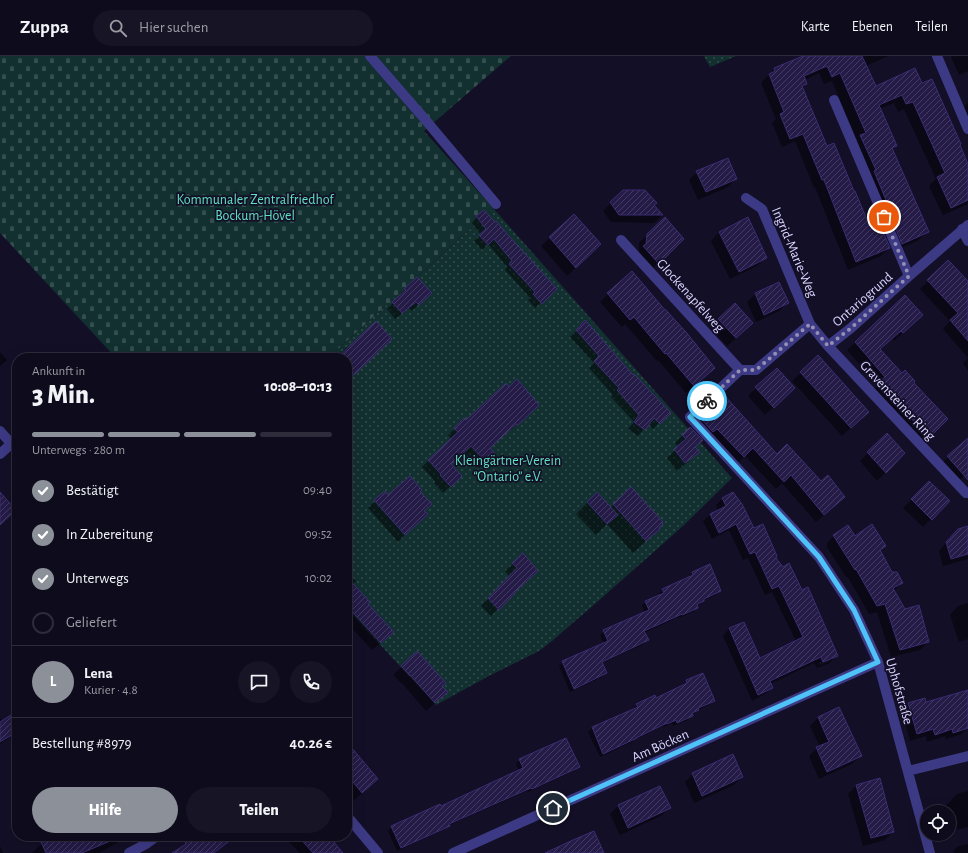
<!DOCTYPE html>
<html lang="de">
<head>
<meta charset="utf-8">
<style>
	body { margin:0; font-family:"Alegreya Sans",sans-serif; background:#171425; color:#f1f3f6; height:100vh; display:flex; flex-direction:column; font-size:15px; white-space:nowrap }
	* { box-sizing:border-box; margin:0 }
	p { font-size:13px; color:#9b9ba3 }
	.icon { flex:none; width:22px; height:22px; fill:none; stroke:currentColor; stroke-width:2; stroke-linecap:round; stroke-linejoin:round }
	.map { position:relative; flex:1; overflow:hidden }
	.side { position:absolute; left:12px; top:297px; width:340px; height:488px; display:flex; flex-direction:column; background:#0e0b1c; border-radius:16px; box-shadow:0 4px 16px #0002,0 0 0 1px #2e2b3b }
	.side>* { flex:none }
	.controls { position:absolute; left:920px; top:749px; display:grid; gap:8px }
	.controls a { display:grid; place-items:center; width:36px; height:36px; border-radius:50%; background:#0e0b1c; box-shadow:0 4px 16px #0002,0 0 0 1px #2e2b3b; font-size:20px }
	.pin { position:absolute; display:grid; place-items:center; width:34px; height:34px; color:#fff; margin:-17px; border:2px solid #fff; border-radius:50%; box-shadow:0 1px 4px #0007 }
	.courier { position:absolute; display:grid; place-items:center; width:40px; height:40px; margin:-20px; border:3px solid #4fc3f7; border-radius:50%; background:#fff; color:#222; box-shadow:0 1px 5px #0007 }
	.overview em { font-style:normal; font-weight:800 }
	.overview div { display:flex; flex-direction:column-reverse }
	.overview { display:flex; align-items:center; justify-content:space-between; height:68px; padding:0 20px }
	h1 { font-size:26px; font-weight:800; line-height:30px }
	.bar { display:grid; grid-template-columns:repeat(4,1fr); gap:6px 4px; align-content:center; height:48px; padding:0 20px }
	.bar i { height:5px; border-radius:3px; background:#2e2b3b }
	.bar .current { background:#8c9099 }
	.bar p { grid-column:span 4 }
	.line { display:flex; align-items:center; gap:10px; padding:0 20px; border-top:1px solid #2e2b3b }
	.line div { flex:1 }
	.round { display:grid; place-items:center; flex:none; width:42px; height:42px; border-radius:21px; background:#171425 }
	ol { padding:0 20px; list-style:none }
	li { display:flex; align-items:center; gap:12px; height:44px }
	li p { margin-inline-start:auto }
	li .icon { padding:4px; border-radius:50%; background:#8c9099; color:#fff; stroke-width:4 }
	li:last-child { color:#9b9ba3 }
	li i { width:22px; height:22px; border:2px solid #2e2b3b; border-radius:50% }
	.button { display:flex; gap:8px; margin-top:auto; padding:8px 20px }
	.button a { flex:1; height:46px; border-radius:24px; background:#8c9099; color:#fff; font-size:16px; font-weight:800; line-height:46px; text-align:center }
	.button a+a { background:#171425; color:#f1f3f6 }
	header { display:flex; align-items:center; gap:24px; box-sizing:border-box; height:56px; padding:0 20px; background:#0e0b1c; border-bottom:1px solid #2e2b3b }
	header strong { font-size:19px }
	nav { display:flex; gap:22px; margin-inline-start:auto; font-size:14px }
	.search { width:280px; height:36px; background:#171425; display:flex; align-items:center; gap:10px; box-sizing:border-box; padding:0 14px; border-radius:22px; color:#9b9ba3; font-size:15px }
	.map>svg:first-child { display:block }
</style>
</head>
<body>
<header>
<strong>Zuppa</strong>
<div class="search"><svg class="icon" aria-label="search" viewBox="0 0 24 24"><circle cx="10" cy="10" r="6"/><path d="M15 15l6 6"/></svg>Hier suchen</div>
<nav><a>Karte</a><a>Ebenen</a><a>Teilen</a></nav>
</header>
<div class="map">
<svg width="968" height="797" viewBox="0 0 968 797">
	<defs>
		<pattern id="green-dots" width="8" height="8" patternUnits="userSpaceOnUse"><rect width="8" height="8" fill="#12302f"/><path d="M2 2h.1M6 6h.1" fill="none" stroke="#344d4e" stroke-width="1.8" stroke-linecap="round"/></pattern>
		<pattern id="cemetery-stones" width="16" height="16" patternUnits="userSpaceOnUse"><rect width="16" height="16" fill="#12302f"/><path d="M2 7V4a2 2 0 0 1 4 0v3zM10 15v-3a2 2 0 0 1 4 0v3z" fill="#344d4e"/></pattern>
		<pattern id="building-hatch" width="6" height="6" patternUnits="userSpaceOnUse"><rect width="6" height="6" fill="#241b47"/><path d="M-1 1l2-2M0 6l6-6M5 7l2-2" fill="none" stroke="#433b63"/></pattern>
	</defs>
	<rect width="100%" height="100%" fill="#130f26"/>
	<path fill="url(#green-dots)" d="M 704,0 L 736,0 L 710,11 Z
		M 493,152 L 732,422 L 683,470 L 604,540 L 552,585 L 539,595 L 487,621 L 436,649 L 347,553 L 347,302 L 328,302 Z"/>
	<path fill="url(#cemetery-stones)" d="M 0,0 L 511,0 L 424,75 L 493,152 L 328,302 L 116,302 L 0,177 Z"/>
	<path fill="#0007" fill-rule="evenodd" d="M 808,0 L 888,0 L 866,10 L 875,31 L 921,28 L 959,89 L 968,110 L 968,148 L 943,159 L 929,130 L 936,123 L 904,53 L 898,56 L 894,47 L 879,53 L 896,90 L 892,94 L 927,176 L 919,184 L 894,195 L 853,88 L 857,84 L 832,25 L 824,28 L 819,17 L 804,24 L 806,28 L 802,32 L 826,91 L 868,167 L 889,192 L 881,200 L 848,214 L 815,131 L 814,132 L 795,85 L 782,91 L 772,67 L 776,63 L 761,27 L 774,13 Z
		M 952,0 L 968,0 L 968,15 L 959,19 L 951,1 Z
		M 968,47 L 968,64 L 963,52 Z
		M 697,116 L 736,122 L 728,131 L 698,144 L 689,124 Z
		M 611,147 L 653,149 L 662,159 L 654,167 L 611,166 L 603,155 Z
		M 574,160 L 594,194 L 567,220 L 541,190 Z
		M 477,161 L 495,167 L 550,239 L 535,252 L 528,244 L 530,242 L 505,214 L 507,211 L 488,188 L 482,194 L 474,185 L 481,179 L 472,167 Z
		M 719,176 L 765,202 L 757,210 L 730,223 L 711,185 Z
		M 647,179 L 683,183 L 650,215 L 639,196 L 639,187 Z
		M 948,205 L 968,245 L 968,302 L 943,273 L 950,265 L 920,233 Z
		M 417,222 L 424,243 L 412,255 L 409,252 L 395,263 L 387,253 L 399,241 L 398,240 Z
		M 778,227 L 788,247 L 779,255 L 756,266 L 747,246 L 755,238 Z
		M 608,238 L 706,320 L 686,337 L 658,304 L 657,305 L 625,268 L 622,271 L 600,246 Z
		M 905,240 L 914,267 L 894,285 L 892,282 L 879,294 L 947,363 L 920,389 L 870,337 L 878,329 L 847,294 Z
		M 719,264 L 744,275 L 727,290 L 711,272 Z
		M 585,266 L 633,320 L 669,357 L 653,373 L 648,368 L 638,380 L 628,373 L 634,366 L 611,341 L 613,339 L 589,312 L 594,307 L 570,281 Z
		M 384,290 L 347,325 L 347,302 L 335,302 L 347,291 L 349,292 Z
		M 0,296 L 7,304 L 0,310 Z
		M 818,301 L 859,364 L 842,380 L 792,325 Z
		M 968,302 L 968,315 L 963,307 Z
		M 756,332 L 785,340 L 765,359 L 748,340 Z
		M 725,341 L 777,399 L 836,449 L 816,466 L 782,427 L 776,433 L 745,400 L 735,409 L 693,371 Z
		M 17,342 L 17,353 L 12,347 Z
		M 531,355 L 510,375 L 509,374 L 489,392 L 487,404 L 479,412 L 464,396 L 450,409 L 461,420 L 443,437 L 434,427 L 435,425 L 422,411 L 452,383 L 448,379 L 455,372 L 466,365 Z
		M 887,378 L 904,397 L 877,425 L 860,405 Z
		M 683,379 L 698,396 L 690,404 L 677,415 L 667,402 L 678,391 L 675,387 Z
		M 968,386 L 968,416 L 956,427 L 940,409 L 948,401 Z
		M 929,426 L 931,463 L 923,471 L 903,452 Z
		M 631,432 L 646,485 L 633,497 L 607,468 L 596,479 L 576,458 L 588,446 L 610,452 Z
		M 419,436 L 423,455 L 426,458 L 398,486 L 368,452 L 375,445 L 388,440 Z
		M 723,442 L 753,474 L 775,502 L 836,600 L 830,607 L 817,612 L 814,607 L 770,628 L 772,632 L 765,638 L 752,645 L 723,580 L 729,573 L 743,567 L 759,603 L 796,585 L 772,536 L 765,539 L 748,502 L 743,504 L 729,474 L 712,483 L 703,465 L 710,459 L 718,455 L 716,449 ZM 830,603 L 830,605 L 819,609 L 818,607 Z
		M 968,471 L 968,503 L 943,510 L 939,495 L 950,482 Z
		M 836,478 L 854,481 L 885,490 L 879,496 L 891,517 L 902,527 L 894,535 L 904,555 L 928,586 L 920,594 L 891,601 L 877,556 L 869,558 L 848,521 L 846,521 L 827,491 L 827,487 Z
		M 523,499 L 515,535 L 491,560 L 481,550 L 510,521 L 505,515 Z
		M 709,510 L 720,535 L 716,539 L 702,545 L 696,550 L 697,552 L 693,556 L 678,562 L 678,561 L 644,577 L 647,584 L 644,588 L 602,607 L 606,617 L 602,621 L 570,636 L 559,610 L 563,606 L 604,588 L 600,579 L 604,575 L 645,557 L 642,549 L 646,546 L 660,540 L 659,537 L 663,534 L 689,522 L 689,521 L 692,517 Z
		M 347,515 L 356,525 L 349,532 L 367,548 L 384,584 L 372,594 L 347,567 Z
		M 968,547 L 968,583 L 959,586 L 950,559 L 958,550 Z
		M 417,597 L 441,630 L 438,644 L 426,655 L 402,627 L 401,627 L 393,619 Z
		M 687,625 L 714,644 L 710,648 L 698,654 L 694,657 L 691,658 L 692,660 L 688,664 L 673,670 L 672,667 L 664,671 L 663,670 L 634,684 L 632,686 L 600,701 L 588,676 L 592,672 L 633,653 L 637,649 L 655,643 L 683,629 Z
		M 968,634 L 968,673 L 966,673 L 962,678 L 946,683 L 945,680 L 927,686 L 926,680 L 910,685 L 902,655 L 909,648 L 926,647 L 958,638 L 961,636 Z
		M 839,653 L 860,700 L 852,708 L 819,723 L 809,700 L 817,692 L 820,691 L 810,670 L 818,662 Z
		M 17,660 L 17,677 L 0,688 L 0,662 L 2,665 Z
		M 566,683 L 578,711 L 574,715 L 528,736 L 527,735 L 447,770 L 445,773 L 397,795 L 388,775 L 392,771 L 440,751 L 519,715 L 516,708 L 519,704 Z
		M 347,684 L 354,692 L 352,694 L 369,731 L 354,744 L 347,737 Z
		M 693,718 L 742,721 L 734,729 L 694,747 L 685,726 Z
		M 879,724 L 893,775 L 885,784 L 863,790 L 848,738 L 856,730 Z
		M 660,731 L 669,752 L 661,760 L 620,779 L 610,758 L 618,750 Z
		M 968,735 L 968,771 L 951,775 L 949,769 L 949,756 L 946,756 L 945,751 L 957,738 Z
		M 59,780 L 129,780 L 99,797 L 90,797 L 90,796 L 88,797 L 32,797 L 42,787 Z
		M 196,780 L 235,780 L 229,786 L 215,797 L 174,797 L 181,792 Z
		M 283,780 L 327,780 L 341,797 L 300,797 Z
		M 968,788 L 968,797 L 954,797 L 953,795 L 957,791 Z
		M 1,791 L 3,797 L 0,797 L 0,792 Z"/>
	<path fill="url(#building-hatch)" stroke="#3b2d73" d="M 803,0 L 862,0 L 876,30 L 915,12 L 922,27 L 932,23 L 961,88 L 960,89 L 968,108 L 968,144 L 951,152 L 937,121 L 945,117 L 913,46 L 906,48 L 902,39 L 879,49 L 897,90 L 892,92 L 929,176 L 902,188 L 889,157 L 891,156 L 874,115 L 876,114 L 860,79 L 866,77 L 840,17 L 832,21 L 827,10 L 804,20 L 807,28 L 802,30 L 827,90 L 834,87 L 854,135 L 855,135 L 868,166 L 877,162 L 890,192 L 856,206 L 824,124 L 822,124 L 803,78 L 790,83 L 780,58 L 784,56 L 769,18 L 775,15 L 774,12 Z
		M 728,102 L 737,123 L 706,136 L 696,115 Z
		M 623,134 L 645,134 L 657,147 L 654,149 L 663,159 L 619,159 L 610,146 Z
		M 484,154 L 495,166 L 496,165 L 508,179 L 557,233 L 542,248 L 533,238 L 535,236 L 509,208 L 512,205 L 494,183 L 488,189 L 479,179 L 486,173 L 476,160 Z
		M 574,158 L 601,188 L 576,212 L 549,181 Z
		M 665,161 L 684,183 L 659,208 L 643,190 L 646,188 L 647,178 Z
		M 748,161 L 767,202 L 739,216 L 719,176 Z
		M 948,204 L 968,225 L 968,285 L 950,264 L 958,257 L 927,224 Z
		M 632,215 L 665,254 L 665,253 L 686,276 L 715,312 L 694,330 L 666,297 L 665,298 L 634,261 L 630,264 L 607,237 Z
		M 417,221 L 432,237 L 419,249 L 416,246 L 402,257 L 392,246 L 406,234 L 404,233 Z
		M 779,226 L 789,247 L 764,259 L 755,237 Z
		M 905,239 L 923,259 L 903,277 L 901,275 L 880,293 L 902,317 L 905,314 L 915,325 L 914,327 L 948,363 L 929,382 L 899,349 L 898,350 L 877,328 L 885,321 L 855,286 Z
		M 735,247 L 753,267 L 736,282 L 718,263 Z
		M 585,264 L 633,319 L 634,318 L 671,357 L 660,368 L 654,362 L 645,374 L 634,366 L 639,359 L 617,334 L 619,332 L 594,305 L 599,300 L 576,274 Z
		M 376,265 L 392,283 L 354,319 L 347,311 L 347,302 L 337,302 Z
		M 818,299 L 869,356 L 851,372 L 800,316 Z
		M 777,312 L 795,332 L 774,352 L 755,331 Z
		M 517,323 L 539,349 L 518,369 L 516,368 L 490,392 L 495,398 L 486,406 L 471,390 L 451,408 L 462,420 L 451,431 L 440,419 L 441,418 L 428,404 L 458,376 L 454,372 L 464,362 L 466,364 L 506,327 L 509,331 Z
		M 725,340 L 777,398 L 787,388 L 821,425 L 828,419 L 845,441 L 824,459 L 791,419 L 784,426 L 753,392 L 744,401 L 717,373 L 713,376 L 700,362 Z
		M 690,371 L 703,384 L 695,391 L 700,396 L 685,407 L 674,393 L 686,383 L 682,379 Z
		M 887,377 L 905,397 L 886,417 L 867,396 Z
		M 968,382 L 968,424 L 947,400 Z
		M 410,420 L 422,434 L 420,436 L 432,448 L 424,455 L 428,458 L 405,479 L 374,444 L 385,435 L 388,439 Z
		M 929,425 L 950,445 L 932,464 L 911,443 Z
		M 631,431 L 663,466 L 662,467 L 663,468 L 659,472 L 660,473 L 646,485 L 613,448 Z
		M 0,436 L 16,454 L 0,469 Z
		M 597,436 L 618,459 L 607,468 L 587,446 Z
		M 733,436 L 742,448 L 754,472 L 763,468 L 777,500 L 776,502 L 783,511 L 789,507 L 802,534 L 808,531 L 838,600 L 823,606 L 821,601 L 770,625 L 773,632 L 758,639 L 729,572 L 744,566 L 760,602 L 803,581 L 779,530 L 772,533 L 755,496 L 750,498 L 736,468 L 719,477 L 710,458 L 726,450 L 722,442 Z
		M 872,468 L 886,490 L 880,494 L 892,516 L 897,516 L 903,527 L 893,532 L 905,553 L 919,549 L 929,586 L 900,594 L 885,548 L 877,550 L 856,513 L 855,514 L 833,479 L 848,469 L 855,480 Z
		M 968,470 L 968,498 L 951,503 L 946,486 L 958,473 Z
		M 523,497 L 538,515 L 518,533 L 514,538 L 499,554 L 488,542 L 517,512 L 512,507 Z
		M 710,508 L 721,535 L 704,543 L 704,545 L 697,548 L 698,552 L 682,559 L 682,558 L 644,575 L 649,584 L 602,606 L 607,617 L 574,633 L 562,605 L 608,585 L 603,574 L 649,554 L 645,545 L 664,537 L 662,533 L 693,519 L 692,516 Z
		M 347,521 L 370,546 L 368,548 L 394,576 L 381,587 L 347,550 Z
		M 417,595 L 446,627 L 442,630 L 448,636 L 435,647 L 410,619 L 410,620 L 401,610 Z
		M 703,617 L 715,645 L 698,652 L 699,654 L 692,657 L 693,660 L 677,667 L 676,664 L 667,668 L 667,667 L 636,682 L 637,682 L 603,698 L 592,671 L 638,651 L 636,648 L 655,639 L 656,642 L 687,627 L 686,624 Z
		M 968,634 L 968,672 L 953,677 L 952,673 L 935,679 L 933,673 L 917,678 L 908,647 L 925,642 L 926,646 Z
		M 839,651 L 862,700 L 827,716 L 816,691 L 829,686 L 818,661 Z
		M 17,655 L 17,676 L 0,686 L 0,666 Z
		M 566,682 L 580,711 L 532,733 L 531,732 L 449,768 L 450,770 L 401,792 L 391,770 L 440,748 L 441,750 L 523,712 L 519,703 Z
		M 347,686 L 378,723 L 362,737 L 347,719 Z
		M 733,698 L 743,721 L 702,740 L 692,717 Z
		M 880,722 L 894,776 L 871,782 L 856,729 Z
		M 660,730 L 671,752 L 628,772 L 618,749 Z
		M 594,775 L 604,797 L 545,797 L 573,784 Z
		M 57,780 L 122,780 L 82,797 L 46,797 L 41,786 Z
		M 194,780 L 236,780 L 214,797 L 172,797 L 186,788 L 185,787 Z
		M 298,780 L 329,780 L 343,797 L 313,797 Z"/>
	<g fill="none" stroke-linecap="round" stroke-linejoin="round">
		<path stroke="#3d3a85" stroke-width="10" d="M 370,0 L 423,61 L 496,148
			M 937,0 L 968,73
			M 834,44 L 909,220
			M 746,142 L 762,153 L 810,268 L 828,290 L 966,437 L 968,437
			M 962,173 L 968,185
			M 621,184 L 740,314
			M 810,268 L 756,314 L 740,314 L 690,361 L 819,501 L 854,554 L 878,606 L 930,797
			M 828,290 L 851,272 L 909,220 L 968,169
			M 0,375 L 17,394
			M 0,398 L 11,388
			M 908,715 L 968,700
			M 347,760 L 378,797
			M 129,797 L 146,788 L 157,780
			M 453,797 L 878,606"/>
	</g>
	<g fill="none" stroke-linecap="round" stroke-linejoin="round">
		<path stroke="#948fb3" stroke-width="4" stroke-dasharray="0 7.2" d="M 707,345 L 740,314 L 756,314 L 810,268 L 828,290 L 851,272 L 909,220 L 884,161"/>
		<path stroke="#4fc3f7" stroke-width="5" d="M 553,752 L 878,606 L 854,554 L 819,501 L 690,361 L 707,345"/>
	</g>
	<g text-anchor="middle" stroke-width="3.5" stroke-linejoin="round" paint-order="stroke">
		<g font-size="14" fill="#5fe0c0" stroke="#130f26">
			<text x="255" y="148">Kommunaler Zentralfriedhof<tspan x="255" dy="16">Bockum-Hövel</tspan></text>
			<text x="508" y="409">Kleingärtner-Verein<tspan x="508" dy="16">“Ontario” e.V.</tspan></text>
		</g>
		<g font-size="14" fill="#d9d4ff" stroke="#130f26">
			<text transform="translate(795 196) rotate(67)" y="5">Ingrid-Marie-Weg</text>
			<text transform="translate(691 239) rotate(48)" y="5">Glockenapfelweg</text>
			<text transform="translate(862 243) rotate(-41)" y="5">Ontariogrund</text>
			<text transform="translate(898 344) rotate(47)" y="5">Gravensteiner Ring</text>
			<text transform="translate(900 635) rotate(74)" y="5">Uphofstraße</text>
			<text transform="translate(660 689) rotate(-24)" y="5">Am Böcken</text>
		</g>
	</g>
</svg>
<div class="controls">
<a><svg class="icon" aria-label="locate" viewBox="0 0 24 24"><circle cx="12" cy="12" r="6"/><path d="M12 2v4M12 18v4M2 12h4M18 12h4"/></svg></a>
</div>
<div class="pin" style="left:884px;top:161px;background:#ea580c"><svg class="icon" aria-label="bag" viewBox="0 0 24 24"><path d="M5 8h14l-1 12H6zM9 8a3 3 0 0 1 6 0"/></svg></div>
<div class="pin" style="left:553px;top:752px;background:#1f2937"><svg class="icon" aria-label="home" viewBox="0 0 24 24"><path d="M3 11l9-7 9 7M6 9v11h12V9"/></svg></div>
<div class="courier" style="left:707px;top:345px"><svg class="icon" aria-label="bike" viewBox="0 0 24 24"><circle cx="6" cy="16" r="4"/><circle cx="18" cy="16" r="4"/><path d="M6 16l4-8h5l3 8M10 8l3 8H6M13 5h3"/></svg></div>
<section class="side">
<div class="overview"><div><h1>3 Min.</h1><p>Ankunft in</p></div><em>10:08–10:13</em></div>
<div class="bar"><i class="current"></i><i class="current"></i><i class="current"></i><i></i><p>Unterwegs · 280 m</p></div>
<ol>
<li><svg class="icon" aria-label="check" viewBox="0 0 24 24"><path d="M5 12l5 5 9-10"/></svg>Bestätigt<p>09:40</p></li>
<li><svg class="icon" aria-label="check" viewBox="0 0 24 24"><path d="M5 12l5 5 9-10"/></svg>In Zubereitung<p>09:52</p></li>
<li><svg class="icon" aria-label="check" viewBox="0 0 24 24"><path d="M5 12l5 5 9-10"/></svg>Unterwegs<p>10:02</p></li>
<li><i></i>Geliefert</li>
</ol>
<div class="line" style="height:72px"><b class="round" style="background:#8c9099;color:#fff">L</b><div><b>Lena</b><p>Kurier · 4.8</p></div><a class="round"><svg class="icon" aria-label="chat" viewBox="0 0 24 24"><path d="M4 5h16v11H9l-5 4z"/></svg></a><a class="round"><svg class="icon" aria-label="phone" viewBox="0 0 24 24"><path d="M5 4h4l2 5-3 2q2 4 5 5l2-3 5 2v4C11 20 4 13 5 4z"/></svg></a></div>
<div class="line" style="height:52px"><div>Bestellung #8979</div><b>40.26 €</b></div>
<div class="button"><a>Hilfe</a><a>Teilen</a></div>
</section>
</div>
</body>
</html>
